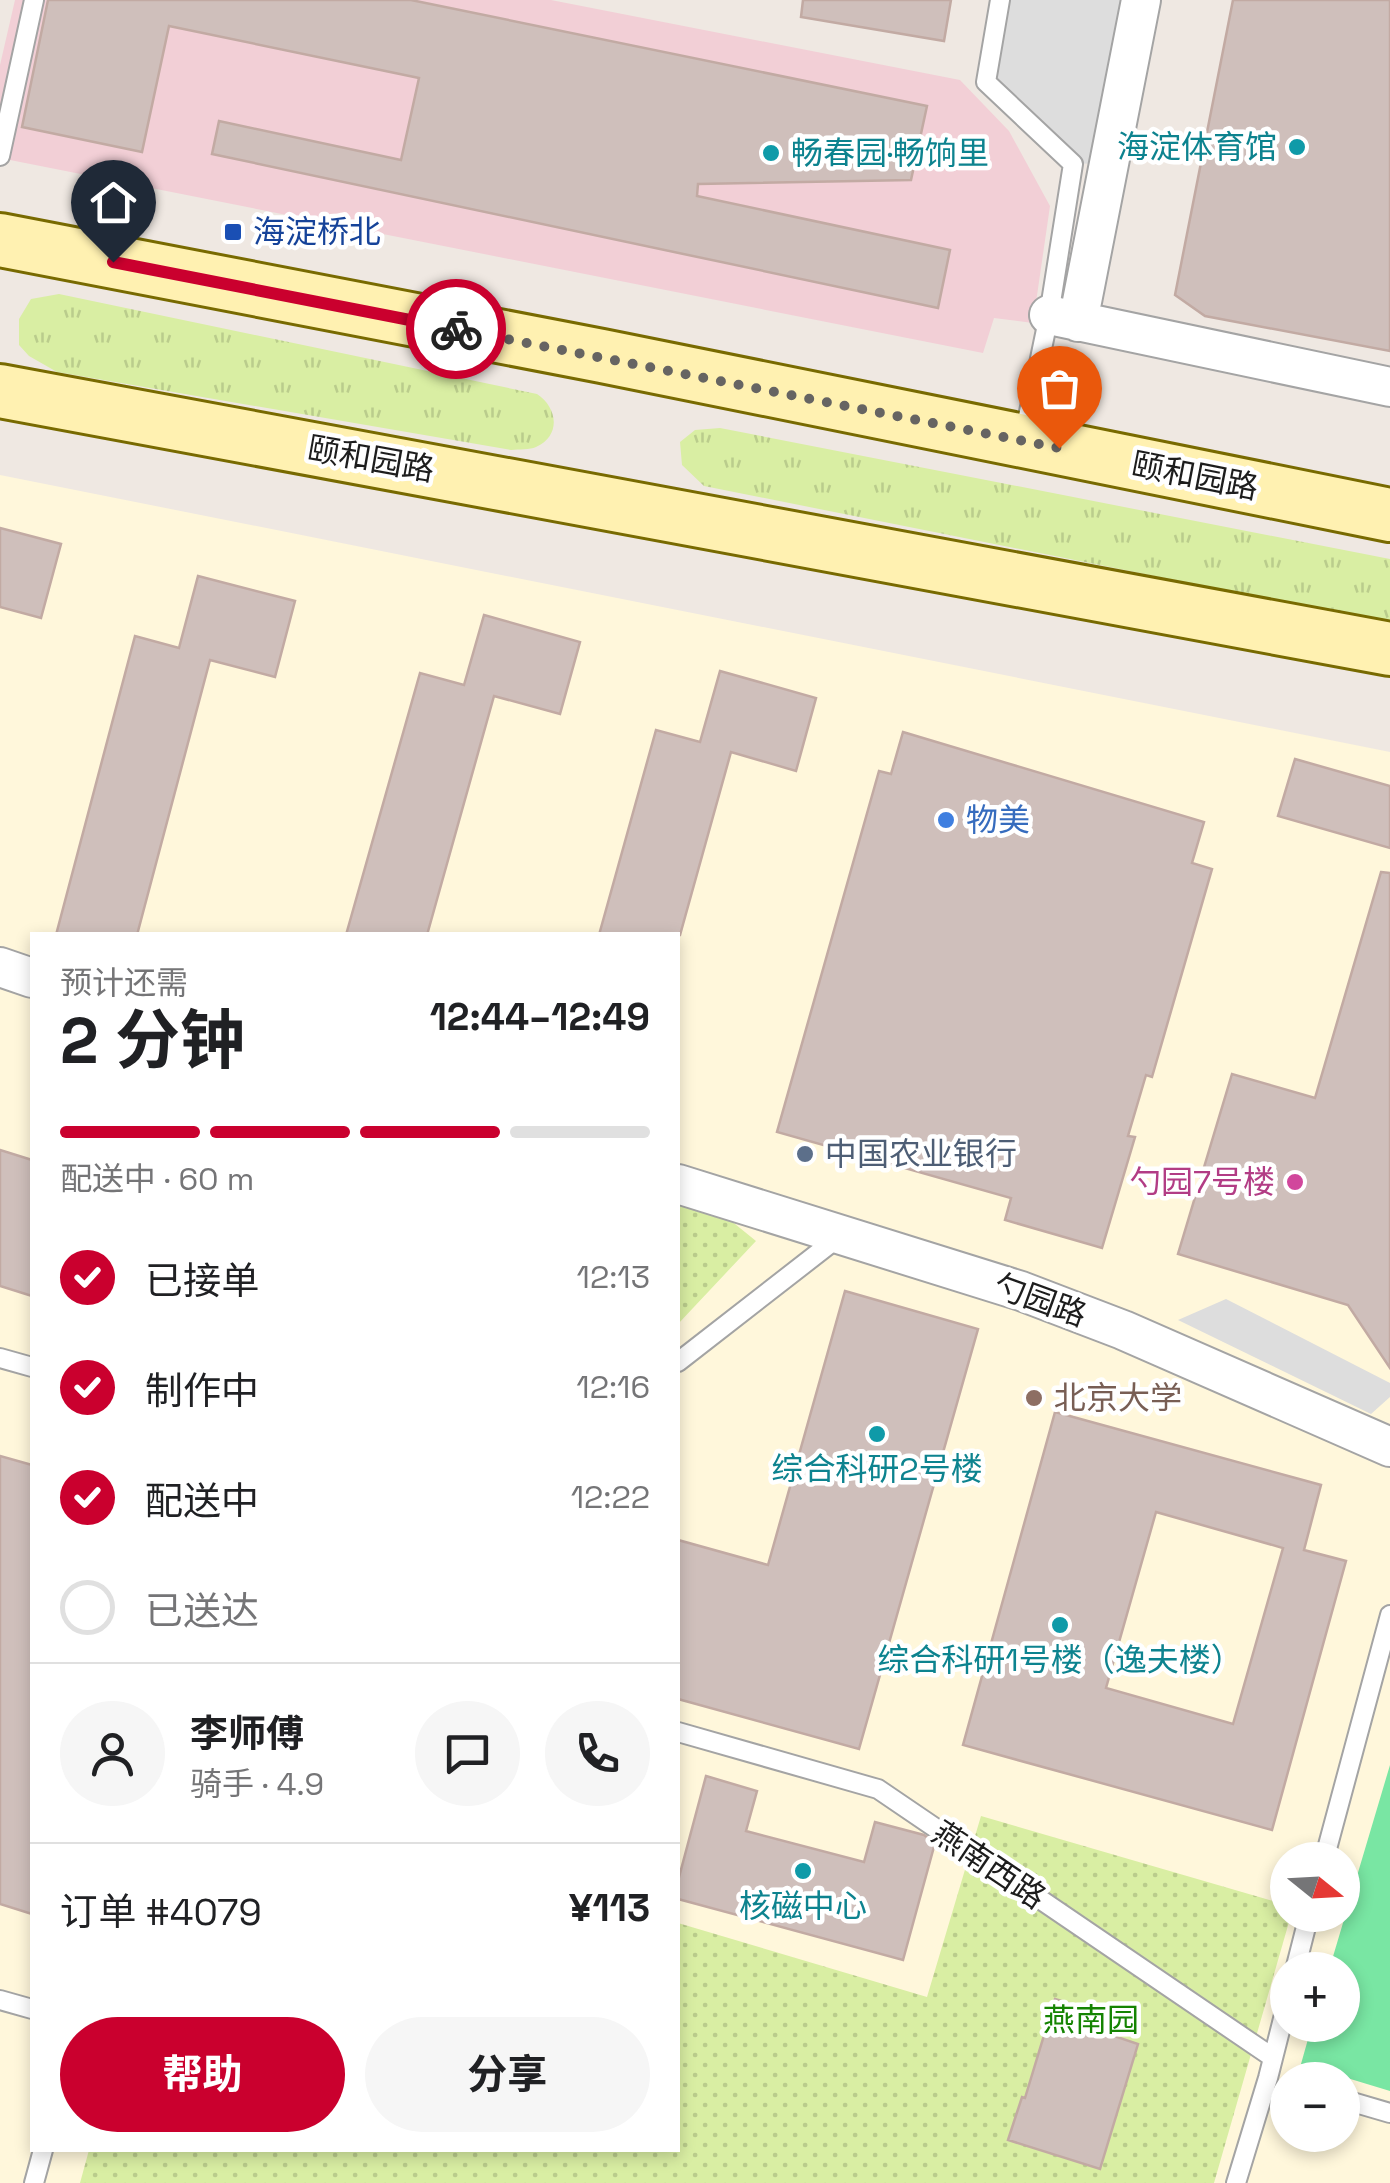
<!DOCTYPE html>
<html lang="zh">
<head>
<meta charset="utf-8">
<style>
	body { margin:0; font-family:"Space Grotesk","Noto Sans SC",sans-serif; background:#f6f6f6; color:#202124; height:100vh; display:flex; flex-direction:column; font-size:38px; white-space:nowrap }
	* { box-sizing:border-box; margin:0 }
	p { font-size:32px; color:#757577 }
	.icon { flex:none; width:55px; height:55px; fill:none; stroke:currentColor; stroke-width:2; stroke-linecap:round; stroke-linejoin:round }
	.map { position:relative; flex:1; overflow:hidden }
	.panel { position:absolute; left:30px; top:932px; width:650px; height:1220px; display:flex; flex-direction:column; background:#fff; border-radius:0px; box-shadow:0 5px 15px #0003 }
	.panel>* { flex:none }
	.needle { width:65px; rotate:108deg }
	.tools { position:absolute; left:1270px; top:1842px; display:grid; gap:20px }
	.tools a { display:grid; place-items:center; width:90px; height:90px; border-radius:50%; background:#fff; box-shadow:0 5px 15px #0003; font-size:50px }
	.pin { position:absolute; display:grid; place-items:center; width:85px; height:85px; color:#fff; margin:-102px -42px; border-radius:50% 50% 50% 0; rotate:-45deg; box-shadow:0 0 10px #0007 }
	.pin .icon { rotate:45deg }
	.courier { position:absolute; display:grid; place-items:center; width:100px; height:100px; margin:-50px; border:8px solid #ca002e; border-radius:50%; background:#fff; color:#222; box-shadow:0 2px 12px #0007 }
	.summary em { font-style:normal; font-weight:700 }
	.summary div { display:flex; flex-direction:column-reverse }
	.summary { display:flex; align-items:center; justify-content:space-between; height:170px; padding:0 30px }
	h1 { font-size:65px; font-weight:700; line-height:75px }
	.bar { display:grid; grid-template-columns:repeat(4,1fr); gap:15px 10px; align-content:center; height:120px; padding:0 30px }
	.bar i { height:12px; border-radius:8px; background:#e0e0e0 }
	.bar .on { background:#ca002e }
	.bar p { grid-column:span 4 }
	.line { display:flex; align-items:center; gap:25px; padding:0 30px; border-top:2px solid #e0e0e0 }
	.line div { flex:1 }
	.round { display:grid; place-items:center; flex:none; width:105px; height:105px; border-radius:52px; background:#f6f6f6 }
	ol { padding:0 30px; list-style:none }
	li { display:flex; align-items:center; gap:30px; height:110px }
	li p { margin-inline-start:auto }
	li .icon { padding:10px; border-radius:50%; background:#ca002e; color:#fff; stroke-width:4 }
	li:last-child { color:#757577 }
	li i { width:55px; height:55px; border:5px solid #e0e0e0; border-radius:50% }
	.button { display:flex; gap:20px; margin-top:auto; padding:20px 30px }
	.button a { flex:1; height:115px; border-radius:60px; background:#ca002e; color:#fff; font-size:40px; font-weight:700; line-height:115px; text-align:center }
	.button a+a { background:#f6f6f6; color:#202124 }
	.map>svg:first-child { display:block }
</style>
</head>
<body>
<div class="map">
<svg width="1390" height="2183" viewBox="0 0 1390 2183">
	<defs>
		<pattern id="grass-tufts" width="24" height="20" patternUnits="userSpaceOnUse" patternTransform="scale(2.5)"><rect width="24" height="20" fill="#d9eea3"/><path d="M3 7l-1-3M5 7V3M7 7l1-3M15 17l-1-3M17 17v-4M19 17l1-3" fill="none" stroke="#bacc8c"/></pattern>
		<pattern id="garden-dots" width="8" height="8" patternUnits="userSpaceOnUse" patternTransform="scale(2.5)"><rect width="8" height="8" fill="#d9eea3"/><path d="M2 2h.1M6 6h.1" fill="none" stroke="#bacc8c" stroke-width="1.8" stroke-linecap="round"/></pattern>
	</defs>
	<rect width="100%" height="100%" fill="#efe8e2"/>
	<path fill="#f2cfd6" d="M 15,0 L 551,0 L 960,80 L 1009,131 L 1050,206 L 1033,323 L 994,318 L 983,353 L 0,158 L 0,65 Z"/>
	<path fill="#fff7db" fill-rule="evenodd" d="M 0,475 L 1390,752 L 1390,2183 L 0,2183 ZM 32,935 L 678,935 L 678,2150 L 32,2150 ZM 1288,1860 L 1342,1860 L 1342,1915 L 1288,1915 ZM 1288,1970 L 1342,1970 L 1342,2025 L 1288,2025 ZM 1288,2080 L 1342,2080 L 1342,2135 L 1288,2135 Z"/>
	<path fill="url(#grass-tufts)" d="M 59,294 L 537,394 C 557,407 562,435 536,447 C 530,450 519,449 511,450 L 57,372 L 29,356 L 19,345 L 19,319 L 31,299 Z
		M 720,428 L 1390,559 L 1390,623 L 704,486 L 682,465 L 680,442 L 695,430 Z"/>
	<path fill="url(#garden-dots)" d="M 678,1198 L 719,1211 L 756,1241 L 678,1324 Z
		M 981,1816 L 1287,1905 L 1288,1915 L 1291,1915 L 1214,2183 L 80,2183 L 89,2150 L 678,2150 L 678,1923 L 927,1997 Z"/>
	<path fill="#79e6a3" d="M 1390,1765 L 1390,2091 L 1301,2064 L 1312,2025 L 1342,2025 L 1342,1970 L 1329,1970 Z"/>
	<path fill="#ddd" d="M 1000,0 L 1141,0 L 1109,163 L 1073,164 L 986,82 Z
		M 1226,1299 L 1390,1383 L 1390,1397 L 1371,1414 L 1178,1320 Z"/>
	<path fill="#cfbfbb" stroke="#c2aaa3" stroke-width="2.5" fill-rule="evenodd" d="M 48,0 L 411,0 L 927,106 L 911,180 L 698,184 L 697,196 L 950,250 L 938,308 L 212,154 L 219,121 L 401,160 L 419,78 L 169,26 L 142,152 L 22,127 Z
		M 803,0 L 951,0 L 944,41 L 801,17 Z
		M 1233,0 L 1390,0 L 1390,351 L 1205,316 L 1175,295 Z
		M 0,528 L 61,544 L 41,618 L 0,607 Z
		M 198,576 L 295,601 L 275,677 L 210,660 L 137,935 L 56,935 L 135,636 L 179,648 Z
		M 484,615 L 580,642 L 560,714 L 494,696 L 427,935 L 346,935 L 420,673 L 464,685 Z
		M 720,671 L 816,698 L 796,771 L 731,752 L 680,935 L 599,935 L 656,730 L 700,742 Z
		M 903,732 L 1204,822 L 1192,863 L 1212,869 L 1152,1077 L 1146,1075 L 1128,1136 L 1135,1137 L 1102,1248 L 1005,1220 L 1011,1198 L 777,1132 L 879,771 L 891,774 Z
		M 1295,759 L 1390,786 L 1390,848 L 1278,816 Z
		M 1381,872 L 1390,873 L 1390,1368 L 1348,1305 L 1178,1254 L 1232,1074 L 1315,1098 Z
		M 0,1150 L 32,1160 L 32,1296 L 0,1286 Z
		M 845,1291 L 978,1329 L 859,1749 L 678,1699 L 678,1540 L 768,1565 Z
		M 1055,1412 L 1321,1485 L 1304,1550 L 1346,1561 L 1272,1830 L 963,1745 ZM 1156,1512 L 1283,1548 L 1233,1724 L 1106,1688 Z
		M 0,1456 L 32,1465 L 32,1914 L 0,1904 Z
		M 706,1776 L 757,1791 L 746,1831 L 864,1862 L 875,1822 L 924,1835 L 935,1843 L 903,1960 L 678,1899 L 678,1881 Z
		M 1055,1999 L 1122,2020 L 1117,2037 L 1138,2044 L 1100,2169 L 1008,2140 L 1022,2097 L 1025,2098 Z"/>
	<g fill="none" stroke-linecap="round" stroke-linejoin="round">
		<g stroke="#a4a4a4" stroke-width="22">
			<path id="lane" d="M 1000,0 L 986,82 L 1073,164 L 1049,315 L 1024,436
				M 0,156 L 34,0
				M 0,1358 L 32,1367
				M 678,1362 L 840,1236
				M 678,1732 L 878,1789 L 1272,2057
				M 1324,1860 L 1390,1615
				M 1295,1970 L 1309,1915
				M 0,2000 L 32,2009
				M 1342,2099 L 1390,2113
				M 34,2183 L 43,2150
				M 1236,2183 L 1268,2078 L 1288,1999"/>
		</g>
		<g stroke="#a4a4a4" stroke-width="42">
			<path id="street" d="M 1049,315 L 1390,387
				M 1078,322 L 1141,0
				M 0,967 L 32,978
				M 678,1184 L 1021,1291 L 1123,1330 L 1390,1447"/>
		</g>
		<g stroke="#786a00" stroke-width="58">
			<path id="secondary" d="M 0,240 L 602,356 L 1390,515
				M 0,391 L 1390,649"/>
		</g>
		<use href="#lane" stroke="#fff" stroke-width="18"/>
		<use href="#street" stroke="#fff" stroke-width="38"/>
		<use href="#secondary" stroke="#fff1b1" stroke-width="52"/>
	</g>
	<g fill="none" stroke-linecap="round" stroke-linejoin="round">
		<path stroke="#666462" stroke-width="10" stroke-dasharray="0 18" d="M 456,329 L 1059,448"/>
		<path stroke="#ca002e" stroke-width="12" d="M 113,262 L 456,329"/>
	</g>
	<g fill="#0f9aa8" stroke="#fff" stroke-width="4">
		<circle cx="1297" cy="147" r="10"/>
		<circle cx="771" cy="153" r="10"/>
		<circle cx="877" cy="1434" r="10"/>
		<circle cx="1060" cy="1625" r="10"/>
		<circle cx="803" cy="1871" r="10"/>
	</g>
	<rect fill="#1a4fb4" stroke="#fff" stroke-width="4" x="223" y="222" width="20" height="20" rx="5"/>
	<circle fill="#3f7fe0" stroke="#fff" stroke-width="4" cx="946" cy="820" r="10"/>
	<circle fill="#5c6f8a" stroke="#fff" stroke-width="4" cx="805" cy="1154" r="10"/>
	<circle fill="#d1479c" stroke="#fff" stroke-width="4" cx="1295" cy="1182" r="10"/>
	<circle fill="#8d6e63" stroke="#fff" stroke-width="4" cx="1034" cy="1398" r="10"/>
	<g text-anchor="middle" stroke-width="9" stroke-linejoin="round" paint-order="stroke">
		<g font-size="32" fill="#0d838f" stroke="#fff">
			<text x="1277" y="158" text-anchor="end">海淀体育馆</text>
			<text x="791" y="164" text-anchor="start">畅春园·畅饷里</text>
			<text x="877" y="1480">综合科研2号楼</text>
			<text x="1060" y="1671">综合科研1号楼（逸夫楼）</text>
			<text x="803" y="1917">核磁中心</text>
		</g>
		<g font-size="32" fill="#164399" stroke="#fff" text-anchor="start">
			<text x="253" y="243">海淀桥北</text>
		</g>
		<g font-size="32" fill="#1d1d1d" stroke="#fff">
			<text transform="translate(371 459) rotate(10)" y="11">颐和园路</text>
			<text transform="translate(1195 476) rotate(11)" y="11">颐和园路</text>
			<text transform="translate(1040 1300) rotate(20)" y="11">勺园路</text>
			<text transform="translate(989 1865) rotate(34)" y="11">燕南西路</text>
		</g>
		<g font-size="32" fill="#366cbe" stroke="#fff" text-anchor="start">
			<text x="966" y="831">物美</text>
		</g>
		<g font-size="32" fill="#4e5e75" stroke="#fff" text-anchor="start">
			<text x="825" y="1165">中国农业银行</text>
		</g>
		<g font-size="32" fill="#b23c85" stroke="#fff" text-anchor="end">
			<text x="1275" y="1193">勺园7号楼</text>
		</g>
		<g font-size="32" fill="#785e54" stroke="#fff" text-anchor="start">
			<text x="1054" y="1409">北京大学</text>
		</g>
		<g font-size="32" fill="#158402" stroke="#fff">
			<text x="1091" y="2031">燕南园</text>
		</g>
	</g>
</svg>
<div class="tools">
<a><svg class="needle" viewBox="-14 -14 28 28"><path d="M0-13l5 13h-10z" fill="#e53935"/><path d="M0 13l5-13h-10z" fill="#757577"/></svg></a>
<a>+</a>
<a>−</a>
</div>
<div class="pin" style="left:1059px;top:448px;background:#ea580c"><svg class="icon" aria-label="bag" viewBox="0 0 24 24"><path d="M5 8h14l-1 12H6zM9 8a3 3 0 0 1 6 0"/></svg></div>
<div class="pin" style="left:113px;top:262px;background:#1f2937"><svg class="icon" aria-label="home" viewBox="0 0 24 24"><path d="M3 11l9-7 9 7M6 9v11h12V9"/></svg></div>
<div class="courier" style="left:456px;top:329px"><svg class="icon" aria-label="bike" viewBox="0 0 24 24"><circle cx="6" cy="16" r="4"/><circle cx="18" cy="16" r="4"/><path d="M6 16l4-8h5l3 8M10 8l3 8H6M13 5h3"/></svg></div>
<section class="panel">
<div class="summary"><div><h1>2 分钟</h1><p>预计还需</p></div><em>12:44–12:49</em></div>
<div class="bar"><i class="on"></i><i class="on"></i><i class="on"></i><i></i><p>配送中 · 60 m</p></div>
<ol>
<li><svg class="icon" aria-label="check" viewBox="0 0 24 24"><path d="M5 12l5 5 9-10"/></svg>已接单<p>12:13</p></li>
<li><svg class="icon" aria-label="check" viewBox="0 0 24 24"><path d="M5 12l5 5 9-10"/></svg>制作中<p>12:16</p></li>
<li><svg class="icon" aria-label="check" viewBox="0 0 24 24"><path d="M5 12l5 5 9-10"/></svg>配送中<p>12:22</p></li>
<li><i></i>已送达</li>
</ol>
<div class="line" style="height:180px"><a class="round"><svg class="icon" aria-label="person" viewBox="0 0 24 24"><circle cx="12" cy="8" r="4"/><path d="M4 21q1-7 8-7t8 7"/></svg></a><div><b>李师傅</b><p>骑手 · 4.9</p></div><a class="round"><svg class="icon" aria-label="chat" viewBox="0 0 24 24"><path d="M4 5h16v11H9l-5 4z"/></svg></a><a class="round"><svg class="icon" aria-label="phone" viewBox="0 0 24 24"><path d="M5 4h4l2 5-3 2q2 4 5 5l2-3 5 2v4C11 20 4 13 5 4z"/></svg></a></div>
<div class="line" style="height:130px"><div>订单 #4079</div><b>¥113</b></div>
<div class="button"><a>帮助</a><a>分享</a></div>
</section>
</div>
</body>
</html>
